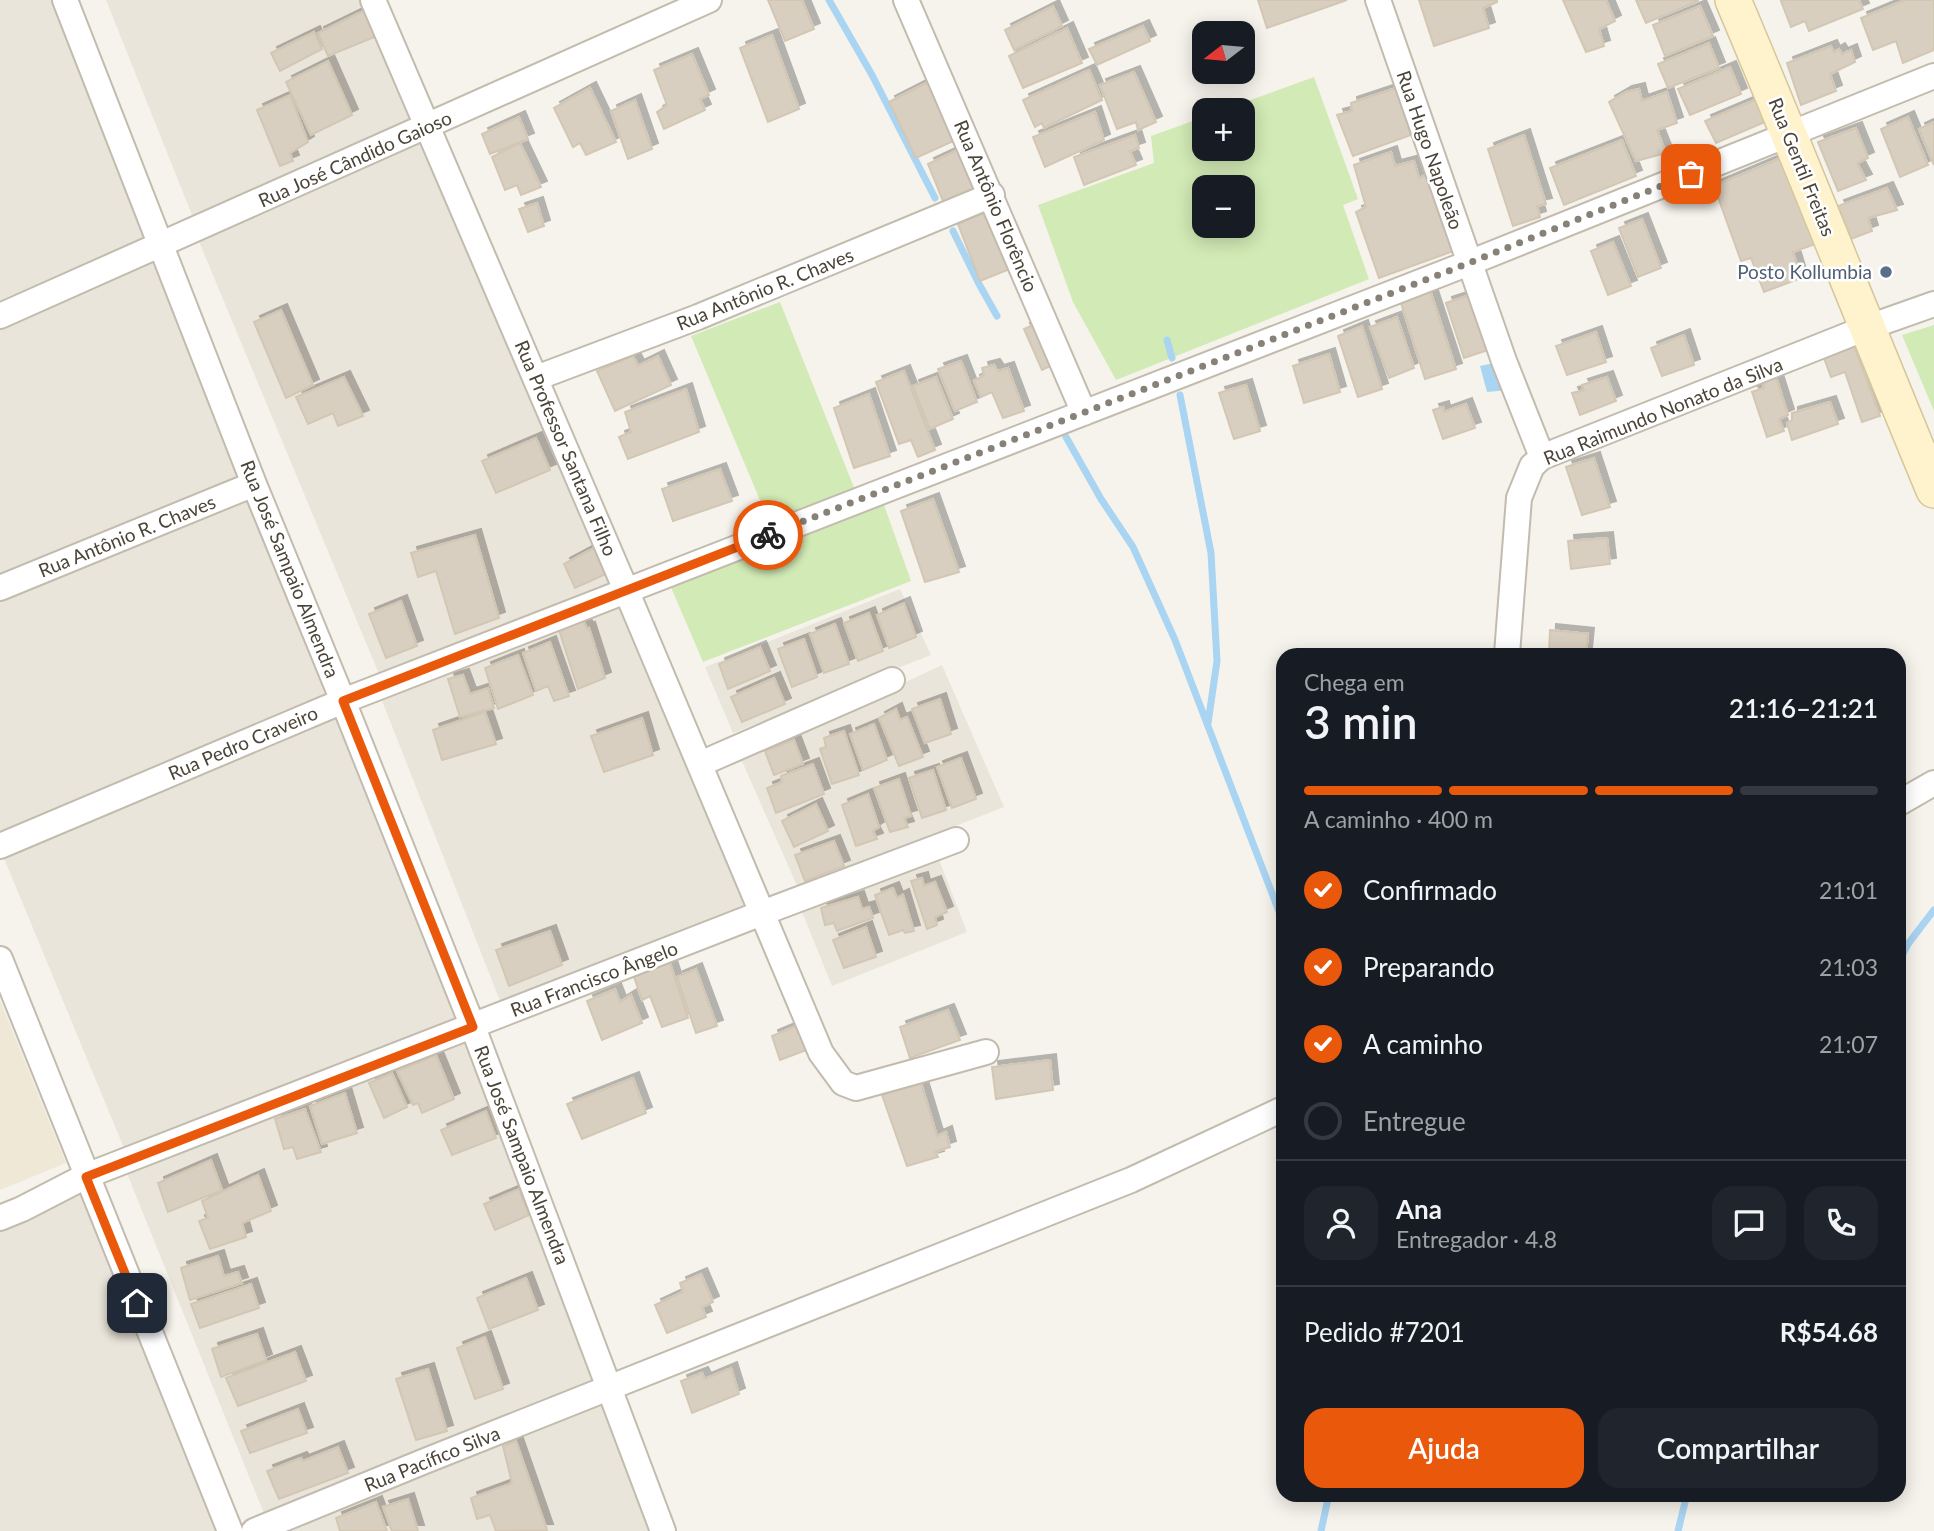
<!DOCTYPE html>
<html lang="pt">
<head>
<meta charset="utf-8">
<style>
	body { margin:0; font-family:Lato,sans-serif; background:#20242c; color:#f1f3f6; height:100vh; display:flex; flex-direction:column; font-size:26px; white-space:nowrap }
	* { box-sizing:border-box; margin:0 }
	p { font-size:23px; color:#9ea1a6 }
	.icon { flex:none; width:38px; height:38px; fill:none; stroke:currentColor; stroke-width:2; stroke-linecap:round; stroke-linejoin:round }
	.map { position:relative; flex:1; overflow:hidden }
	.details { position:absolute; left:1276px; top:648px; width:630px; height:854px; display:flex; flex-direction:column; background:#171b24; border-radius:21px; box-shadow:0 4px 18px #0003 }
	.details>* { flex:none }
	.needle { width:46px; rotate:254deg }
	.fabs { position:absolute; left:1192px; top:21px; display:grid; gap:14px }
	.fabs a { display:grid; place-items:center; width:63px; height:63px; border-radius:14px; background:#171b24; box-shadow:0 4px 18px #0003; font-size:35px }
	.pin { position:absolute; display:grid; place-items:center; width:60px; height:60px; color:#fff; margin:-30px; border-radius:14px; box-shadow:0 4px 10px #0006 }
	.courier { position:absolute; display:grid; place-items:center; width:70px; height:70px; margin:-35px; border:5px solid #ea580c; border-radius:50%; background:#fff; color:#222; box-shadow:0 2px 9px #0007 }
	.head em { font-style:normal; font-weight:600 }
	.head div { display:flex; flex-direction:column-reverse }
	.head { display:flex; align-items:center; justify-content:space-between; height:119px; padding:0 28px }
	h1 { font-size:46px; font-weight:600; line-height:52px }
	.bar { display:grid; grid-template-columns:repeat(4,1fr); gap:10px 7px; align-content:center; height:84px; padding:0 28px }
	.bar i { height:9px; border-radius:5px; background:#363941 }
	.bar .current { background:#ea580c }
	.bar p { grid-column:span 4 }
	.line { display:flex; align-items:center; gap:18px; padding:0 28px; border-top:2px solid #363941 }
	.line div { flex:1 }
	.round { display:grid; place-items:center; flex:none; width:74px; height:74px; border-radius:21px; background:#20242c }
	ol { padding:0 28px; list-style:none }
	li { display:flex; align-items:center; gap:21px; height:77px }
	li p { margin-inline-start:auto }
	li .icon { padding:7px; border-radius:50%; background:#ea580c; color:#fff; stroke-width:4 }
	li:last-child { color:#9ea1a6 }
	li i { width:38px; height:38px; border:4px solid #363941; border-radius:50% }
	.primary-button { display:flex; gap:14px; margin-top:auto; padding:14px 28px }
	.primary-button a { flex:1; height:80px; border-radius:21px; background:#ea580c; color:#fff; font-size:28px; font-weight:600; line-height:80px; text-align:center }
	.primary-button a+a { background:#20242c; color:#f1f3f6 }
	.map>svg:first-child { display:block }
</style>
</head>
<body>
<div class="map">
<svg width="1934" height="1531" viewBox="0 0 1934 1531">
	<defs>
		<filter id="shadow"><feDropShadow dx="6" dy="-6" stdDeviation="0" flood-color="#0004"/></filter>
	</defs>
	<rect width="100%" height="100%" fill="#f6f3ec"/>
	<path fill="#eae5da" d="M 0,0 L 55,0 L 147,236 L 0,302 Z
		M 106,0 L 364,0 L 418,123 L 192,215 Z
		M 424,137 L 618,587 L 379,674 L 198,239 Z
		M 155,257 L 242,480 L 0,575 L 0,330 Z
		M 250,497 L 333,696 L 0,835 L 0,600 Z
		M 900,589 L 931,655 L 733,733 L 705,667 Z
		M 623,599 L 752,908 L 500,1001 L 379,693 Z
		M 942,665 L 1004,807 L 798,888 L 741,759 Z
		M 335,713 L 460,1019 L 124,1148 L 3,856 Z
		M 938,857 L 967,932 L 832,986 L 802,912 Z
		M 466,1038 L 598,1384 L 265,1516 L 126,1171 Z
		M 81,1193 L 222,1531 L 0,1531 L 0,1226 Z
		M 605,1400 L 654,1531 L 293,1531 L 300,1525 Z"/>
	<path fill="#efe8d6" d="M 0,1000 L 66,1163 L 0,1190 Z"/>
	<path fill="#d2eab5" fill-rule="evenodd" d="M 1314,77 L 1358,199 L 1343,205 L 1369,279 L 1116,380 L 1073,302 L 1038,205 L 1154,163 L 1151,136 L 1204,117 L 1204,149 L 1242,149 L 1242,110 L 1223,110 ZM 1204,187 L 1242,187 L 1242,226 L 1204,226 Z
		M 780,302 L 855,490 L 770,524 L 691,336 Z
		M 1934,325 L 1934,411 L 1902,335 Z
		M 884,505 L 911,581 L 703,662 L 670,585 Z"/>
	<path fill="#a9d4f2" d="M 1504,361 L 1508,390 L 1487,392 L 1480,366 Z"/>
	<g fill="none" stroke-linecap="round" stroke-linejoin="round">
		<path stroke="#a9d4f2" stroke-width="7" d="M 829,0 L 872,75 L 935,198
			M 953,231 L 979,284 L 997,316
			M 1167,340 L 1172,358
			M 1180,395 L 1211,553 L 1217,661 L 1208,723
			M 1066,437 L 1101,499 L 1133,547 L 1175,640 L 1283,922
			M 1899,961 L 1908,944 L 1934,910
			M 1321,1531 L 1329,1494
			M 1678,1531 L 1687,1494"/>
	</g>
	<path fill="#d8cfc1" stroke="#d3c7b4" stroke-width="2" filter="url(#shadow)" d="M 768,0 L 802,0 L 814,29 L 785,41 Z
		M 1258,0 L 1347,0 L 1267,28 Z
		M 1419,0 L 1497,0 L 1497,2 L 1483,8 L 1489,28 L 1434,46 Z
		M 1563,0 L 1606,0 L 1615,21 L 1599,29 L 1604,46 L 1586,52 Z
		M 1636,0 L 1698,0 L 1698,1 L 1646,23 Z
		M 1784,0 L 1859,0 L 1863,9 L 1809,31 L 1805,21 L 1791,27 L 1781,1 Z
		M 1905,0 L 1934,0 L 1934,50 L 1903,63 L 1896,41 L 1873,50 L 1861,18 Z
		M 1053,6 L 1062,26 L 1014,50 L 1005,30 Z
		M 1700,6 L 1713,36 L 1665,56 L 1653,25 Z
		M 365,10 L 377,36 L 328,56 L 318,33 Z
		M 1143,26 L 1150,41 L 1097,65 L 1089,49 Z
		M 1067,28 L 1082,63 L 1023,88 L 1009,56 Z
		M 314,32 L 322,49 L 280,71 L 271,53 Z
		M 772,35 L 799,109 L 768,122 L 740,48 Z
		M 1709,43 L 1719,68 L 1668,88 L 1658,64 Z
		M 1831,46 L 1834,52 L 1839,49 L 1842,54 L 1851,50 L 1855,62 L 1830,74 L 1836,91 L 1801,105 L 1787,63 Z
		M 692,54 L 709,95 L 700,99 L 705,110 L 664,129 L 657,112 L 667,105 L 654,70 Z
		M 328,61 L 352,115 L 311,135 L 286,82 Z
		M 1730,67 L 1741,94 L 1690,115 L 1678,89 Z
		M 1089,70 L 1102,100 L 1044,128 L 1042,123 L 1035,127 L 1023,100 Z
		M 1134,72 L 1156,122 L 1138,130 L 1136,122 L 1117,129 L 1100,85 Z
		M 934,79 L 960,138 L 916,158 L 889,102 Z
		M 590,88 L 616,142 L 586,155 L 580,143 L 573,147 L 554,108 Z
		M 1396,88 L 1411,135 L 1353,156 L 1337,115 L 1352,111 L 1351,103 Z
		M 1639,89 L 1642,101 L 1667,92 L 1677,123 L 1657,130 L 1666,153 L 1636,161 L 1609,102 L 1626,92 Z
		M 290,95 L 308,142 L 290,153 L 293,161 L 280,166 L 257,110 Z
		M 1757,99 L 1765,122 L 1716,143 L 1705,121 Z
		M 635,100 L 652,149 L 628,159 L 611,111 Z
		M 1095,112 L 1104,140 L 1045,167 L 1033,137 Z
		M 519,117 L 528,139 L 490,154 L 482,134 Z
		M 1908,117 L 1928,165 L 1900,177 L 1881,129 Z
		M 1934,122 L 1934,165 L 1919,129 Z
		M 1856,128 L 1868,158 L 1857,163 L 1866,180 L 1838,191 L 1818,142 Z
		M 1135,135 L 1139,148 L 1130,151 L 1136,165 L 1084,185 L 1074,157 Z
		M 1524,135 L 1546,204 L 1537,206 L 1540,217 L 1513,226 L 1488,149 Z
		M 1622,140 L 1636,176 L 1564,205 L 1550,168 Z
		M 520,143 L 541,187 L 521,195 L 517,185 L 505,190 L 492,157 Z
		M 964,147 L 982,190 L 945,206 L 928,164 Z
		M 1391,152 L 1395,166 L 1414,161 L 1419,178 L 1434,172 L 1459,249 L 1379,278 L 1356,212 L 1366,207 L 1354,165 Z
		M 1788,155 L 1821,242 L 1793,252 L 1801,278 L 1764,292 L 1751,258 L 1741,261 L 1714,186 Z
		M 1887,188 L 1897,210 L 1868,218 L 1872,231 L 1851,239 L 1838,206 Z
		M 537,203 L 544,226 L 528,232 L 519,209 Z
		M 986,212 L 1010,269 L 980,281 L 958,224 Z
		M 1642,219 L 1661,268 L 1638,277 L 1619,228 Z
		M 1613,242 L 1631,286 L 1608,295 L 1591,251 Z
		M 1430,290 L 1456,369 L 1425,379 L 1401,303 Z
		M 1476,293 L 1494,348 L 1464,358 L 1446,303 Z
		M 281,310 L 313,385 L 286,398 L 254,322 Z
		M 1397,317 L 1414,368 L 1389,378 L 1370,327 Z
		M 1042,321 L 1059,362 L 1042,370 L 1024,329 Z
		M 1362,326 L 1382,389 L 1358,397 L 1338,336 Z
		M 1596,332 L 1606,362 L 1567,375 L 1556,346 Z
		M 1684,335 L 1694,365 L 1662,376 L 1651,348 Z
		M 1854,346 L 1880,416 L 1862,422 L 1845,372 L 1831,377 L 1824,358 Z
		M 1329,354 L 1340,392 L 1304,403 L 1293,366 Z
		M 633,356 L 638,366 L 658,356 L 671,385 L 615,411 L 597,371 Z
		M 961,361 L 977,402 L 955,411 L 938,369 Z
		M 994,365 L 998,371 L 1008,368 L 1024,411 L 1003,418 L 992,392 L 981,397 L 974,381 L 984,375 L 982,368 Z
		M 904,371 L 935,450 L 918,457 L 911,440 L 899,444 L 876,382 Z
		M 344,377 L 363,416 L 338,426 L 333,413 L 308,424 L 296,397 Z
		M 936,377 L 953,419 L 930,429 L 913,386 Z
		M 1607,377 L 1616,401 L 1580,415 L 1572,393 L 1584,390 L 1582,385 Z
		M 1776,377 L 1788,415 L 1779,419 L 1784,431 L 1767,437 L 1752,392 L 1764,388 L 1763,382 Z
		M 1246,385 L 1260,431 L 1234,439 L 1219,393 Z
		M 686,389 L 699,432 L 628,459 L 619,437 L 631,432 L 625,412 Z
		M 869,394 L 890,456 L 854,468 L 834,408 Z
		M 1830,402 L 1838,424 L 1792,440 L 1787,423 L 1792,420 L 1792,413 Z
		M 1466,404 L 1475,428 L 1443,439 L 1433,410 L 1443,407 L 1444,412 Z
		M 536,438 L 550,470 L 496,493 L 482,461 Z
		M 1594,458 L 1610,507 L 1582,515 L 1566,467 Z
		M 720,469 L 732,501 L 673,521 L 662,489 Z
		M 933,499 L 959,572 L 925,582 L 901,511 Z
		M 475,535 L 499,618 L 455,634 L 436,571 L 418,577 L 411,553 Z
		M 1607,538 L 1610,564 L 1571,569 L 1568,541 Z
		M 596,547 L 608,573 L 575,588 L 564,564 Z
		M 401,601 L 417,646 L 386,658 L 369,614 Z
		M 904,603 L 916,637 L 889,648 L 877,615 Z
		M 869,613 L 883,651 L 858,661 L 844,623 Z
		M 583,620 L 587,629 L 589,628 L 605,678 L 578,689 L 559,630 Z
		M 835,624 L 849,664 L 824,673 L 810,634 Z
		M 1550,630 L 1588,634 L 1586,654 L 1549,654 Z
		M 804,639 L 817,677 L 792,687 L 778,649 Z
		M 550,642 L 569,696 L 554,701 L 548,686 L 536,691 L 523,653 Z
		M 760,647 L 770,671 L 728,689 L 719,664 Z
		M 518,655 L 533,695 L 498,709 L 485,668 Z
		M 463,675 L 470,694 L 488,688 L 494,708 L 460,717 L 448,679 Z
		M 774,678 L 785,704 L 742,722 L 731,697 Z
		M 940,699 L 951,734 L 925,743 L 912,709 Z
		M 896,709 L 900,720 L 907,717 L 923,757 L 899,766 L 879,718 Z
		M 485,712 L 496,744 L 442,760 L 433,730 Z
		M 642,718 L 653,755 L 604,772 L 591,736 Z
		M 874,724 L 887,760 L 863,770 L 850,734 Z
		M 844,731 L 859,775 L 832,784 L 820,749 L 826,747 L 824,738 Z
		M 794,740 L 803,764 L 774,775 L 765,751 Z
		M 961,758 L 976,799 L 952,808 L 937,767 Z
		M 813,764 L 824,794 L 776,813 L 767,788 L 782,782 L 781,776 Z
		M 933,770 L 946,810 L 922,818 L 909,778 Z
		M 899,779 L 911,816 L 904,818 L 908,827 L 890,832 L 874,788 Z
		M 868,794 L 879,827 L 873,831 L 877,839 L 856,846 L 842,805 Z
		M 816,804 L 828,831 L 794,847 L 782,821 Z
		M 834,841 L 844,866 L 805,881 L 795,855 Z
		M 922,878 L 924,886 L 935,882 L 947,912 L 935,917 L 937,925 L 927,929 L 911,881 Z
		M 893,888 L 897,898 L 903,895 L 914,931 L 905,933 L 903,930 L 889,935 L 875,895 Z
		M 858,897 L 862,909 L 869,907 L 873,918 L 837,931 L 834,923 L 825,925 L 821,908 Z
		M 866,927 L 876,957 L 844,968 L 833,940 Z
		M 550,931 L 562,965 L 509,986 L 496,950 Z
		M 669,960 L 688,1018 L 662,1027 L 650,996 L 642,1000 L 633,974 Z
		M 696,969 L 717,1026 L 696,1033 L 677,977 Z
		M 615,989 L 620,1002 L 631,995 L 642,1023 L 602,1040 L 587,1001 Z
		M 948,1010 L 960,1040 L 910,1058 L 900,1027 Z
		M 803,1023 L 812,1048 L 780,1060 L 772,1036 Z
		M 436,1055 L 454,1099 L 422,1113 L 418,1103 L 413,1105 L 397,1071 Z
		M 1050,1060 L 1053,1090 L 996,1099 L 992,1067 Z
		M 392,1073 L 407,1107 L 384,1118 L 369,1083 Z
		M 633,1078 L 646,1113 L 582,1139 L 567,1104 Z
		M 921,1083 L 937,1136 L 946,1132 L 950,1147 L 935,1152 L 938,1157 L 907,1166 L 882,1095 Z
		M 345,1093 L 357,1133 L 322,1144 L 310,1106 Z
		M 305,1109 L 321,1152 L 297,1159 L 293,1147 L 284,1149 L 275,1119 Z
		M 486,1111 L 496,1138 L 452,1155 L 441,1130 Z
		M 211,1160 L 222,1190 L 168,1212 L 158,1183 Z
		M 258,1175 L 271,1211 L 242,1223 L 246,1237 L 210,1249 L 199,1221 L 208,1218 L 202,1201 Z
		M 519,1189 L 529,1215 L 495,1230 L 484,1204 Z
		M 218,1256 L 224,1276 L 238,1272 L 242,1283 L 190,1300 L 181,1268 Z
		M 701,1274 L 713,1302 L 702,1307 L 706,1317 L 667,1333 L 655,1305 L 683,1292 L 680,1283 Z
		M 526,1278 L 538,1310 L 489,1329 L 477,1298 Z
		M 251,1284 L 259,1308 L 200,1328 L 191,1304 Z
		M 257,1334 L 266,1360 L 221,1377 L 212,1349 Z
		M 485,1337 L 503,1389 L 475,1399 L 457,1348 Z
		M 295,1352 L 306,1381 L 238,1406 L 226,1378 Z
		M 731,1368 L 739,1394 L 692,1413 L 681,1381 L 702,1373 L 705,1379 Z
		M 428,1369 L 447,1431 L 416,1440 L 396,1379 Z
		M 298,1409 L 307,1433 L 250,1453 L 241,1431 Z
		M 516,1441 L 547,1530 L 496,1531 L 490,1515 L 477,1519 L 471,1498 L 512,1483 L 503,1446 Z
		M 338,1447 L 348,1473 L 279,1499 L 267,1471 L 301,1458 L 303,1461 Z
		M 408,1499 L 418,1531 L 392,1531 L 383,1507 Z
		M 376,1502 L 387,1531 L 340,1531 L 336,1518 Z"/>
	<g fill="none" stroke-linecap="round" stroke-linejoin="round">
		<g stroke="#c2bbae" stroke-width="28">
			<path id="minor" d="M 65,0 L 254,484 L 343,701 L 473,1027 L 663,1531
				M 373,0 L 626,590 L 821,1053 L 843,1083 L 856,1088 L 986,1052
				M 906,0 L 1084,413
				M 1378,0 L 1504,361 L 1542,457
				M 0,316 L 709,0
				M 536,378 L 698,317 L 992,195
				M 0,588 L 254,484
				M 1507,654 L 1519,498 L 1532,466 L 1542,457 L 1866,328 L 1934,304
				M 700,764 L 892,680
				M 1899,803 L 1934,783
				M 0,846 L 343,701 L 1469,263 L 1934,76
				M 0,959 L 230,1531
				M 0,1218 L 22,1209 L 86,1176 L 762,913 L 956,840
				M 254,1531 L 425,1461 L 1131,1180 L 1283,1109"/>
		</g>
		<g stroke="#d6c79b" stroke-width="38">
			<path id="secondary" d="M 1733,0 C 1802,163 1866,327 1934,490"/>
		</g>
		<use href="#minor" stroke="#fff" stroke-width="24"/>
		<use href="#secondary" stroke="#fff3cd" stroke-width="35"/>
	</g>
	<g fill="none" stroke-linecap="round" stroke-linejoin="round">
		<path stroke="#878178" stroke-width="7" stroke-dasharray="0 12.6" d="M 768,535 L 1469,263 L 1691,174"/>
		<path stroke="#ea580c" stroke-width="9" d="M 137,1303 L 86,1177 L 473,1027 L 343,701 L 768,535"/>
	</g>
	<circle fill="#5c6f8a" stroke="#fff" stroke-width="2.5" cx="1886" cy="272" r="7"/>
	<g text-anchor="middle" stroke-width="5" stroke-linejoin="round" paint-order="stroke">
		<g font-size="19" fill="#4b4439" stroke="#fff">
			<text transform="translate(1430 150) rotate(71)" y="7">Rua Hugo Napoleão</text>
			<text transform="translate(355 159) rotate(-24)" y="7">Rua José Cândido Gaioso</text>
			<text transform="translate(1802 167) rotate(68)" y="7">Rua Gentil Freitas</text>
			<text transform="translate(996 206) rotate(67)" y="7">Rua Antônio Florêncio</text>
			<text transform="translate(765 289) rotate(-22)" y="7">Rua Antônio R. Chaves</text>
			<text transform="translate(1663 411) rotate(-22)" y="7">Rua Raimundo Nonato da Silva</text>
			<text transform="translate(566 448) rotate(67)" y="7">Rua Professor Santana Filho</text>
			<text transform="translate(127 536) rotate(-22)" y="7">Rua Antônio R. Chaves</text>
			<text transform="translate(290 569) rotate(68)" y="7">Rua José Sampaio Almendra</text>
			<text transform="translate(243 743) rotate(-23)" y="7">Rua Pedro Craveiro</text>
			<text transform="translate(594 979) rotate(-21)" y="7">Rua Francisco Ângelo</text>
			<text transform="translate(522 1155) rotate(69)" y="7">Rua José Sampaio Almendra</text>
			<text transform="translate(432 1459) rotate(-22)" y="7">Rua Pacífico Silva</text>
		</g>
		<g font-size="19" fill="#4e5e75" stroke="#fff" text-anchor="end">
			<text x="1872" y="279">Posto Kollumbia</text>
		</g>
	</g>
</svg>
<div class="fabs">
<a><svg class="needle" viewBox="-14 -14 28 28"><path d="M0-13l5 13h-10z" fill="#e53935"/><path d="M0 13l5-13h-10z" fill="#9ea1a6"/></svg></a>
<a>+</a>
<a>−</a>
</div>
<div class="pin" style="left:1691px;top:174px;background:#ea580c"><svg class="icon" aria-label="bag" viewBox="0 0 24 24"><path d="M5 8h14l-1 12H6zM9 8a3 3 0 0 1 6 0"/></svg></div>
<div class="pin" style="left:137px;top:1303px;background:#1f2937"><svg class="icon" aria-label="home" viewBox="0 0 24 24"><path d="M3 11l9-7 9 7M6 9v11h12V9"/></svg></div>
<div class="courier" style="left:768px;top:535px"><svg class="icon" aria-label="bike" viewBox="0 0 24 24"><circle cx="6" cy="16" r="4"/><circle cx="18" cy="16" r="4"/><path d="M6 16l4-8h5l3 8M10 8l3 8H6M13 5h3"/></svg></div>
<section class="details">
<div class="head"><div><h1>3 min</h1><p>Chega em</p></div><em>21:16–21:21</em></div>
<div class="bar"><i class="current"></i><i class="current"></i><i class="current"></i><i></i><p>A caminho · 400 m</p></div>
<ol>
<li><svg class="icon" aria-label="check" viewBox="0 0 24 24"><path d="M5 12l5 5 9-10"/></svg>Confirmado<p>21:01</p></li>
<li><svg class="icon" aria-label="check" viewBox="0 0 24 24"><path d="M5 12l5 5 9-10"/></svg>Preparando<p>21:03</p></li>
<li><svg class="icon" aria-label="check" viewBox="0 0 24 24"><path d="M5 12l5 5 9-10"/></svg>A caminho<p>21:07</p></li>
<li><i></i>Entregue</li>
</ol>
<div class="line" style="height:126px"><a class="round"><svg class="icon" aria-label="person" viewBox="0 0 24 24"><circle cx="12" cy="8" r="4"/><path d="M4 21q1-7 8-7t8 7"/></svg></a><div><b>Ana</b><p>Entregador · 4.8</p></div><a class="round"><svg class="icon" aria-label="chat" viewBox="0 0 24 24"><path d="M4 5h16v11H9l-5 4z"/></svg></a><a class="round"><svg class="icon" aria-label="phone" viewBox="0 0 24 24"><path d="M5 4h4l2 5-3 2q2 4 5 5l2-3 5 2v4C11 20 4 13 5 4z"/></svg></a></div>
<div class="line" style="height:91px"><div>Pedido #7201</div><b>R$54.68</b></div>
<div class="primary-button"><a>Ajuda</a><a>Compartilhar</a></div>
</section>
</div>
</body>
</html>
